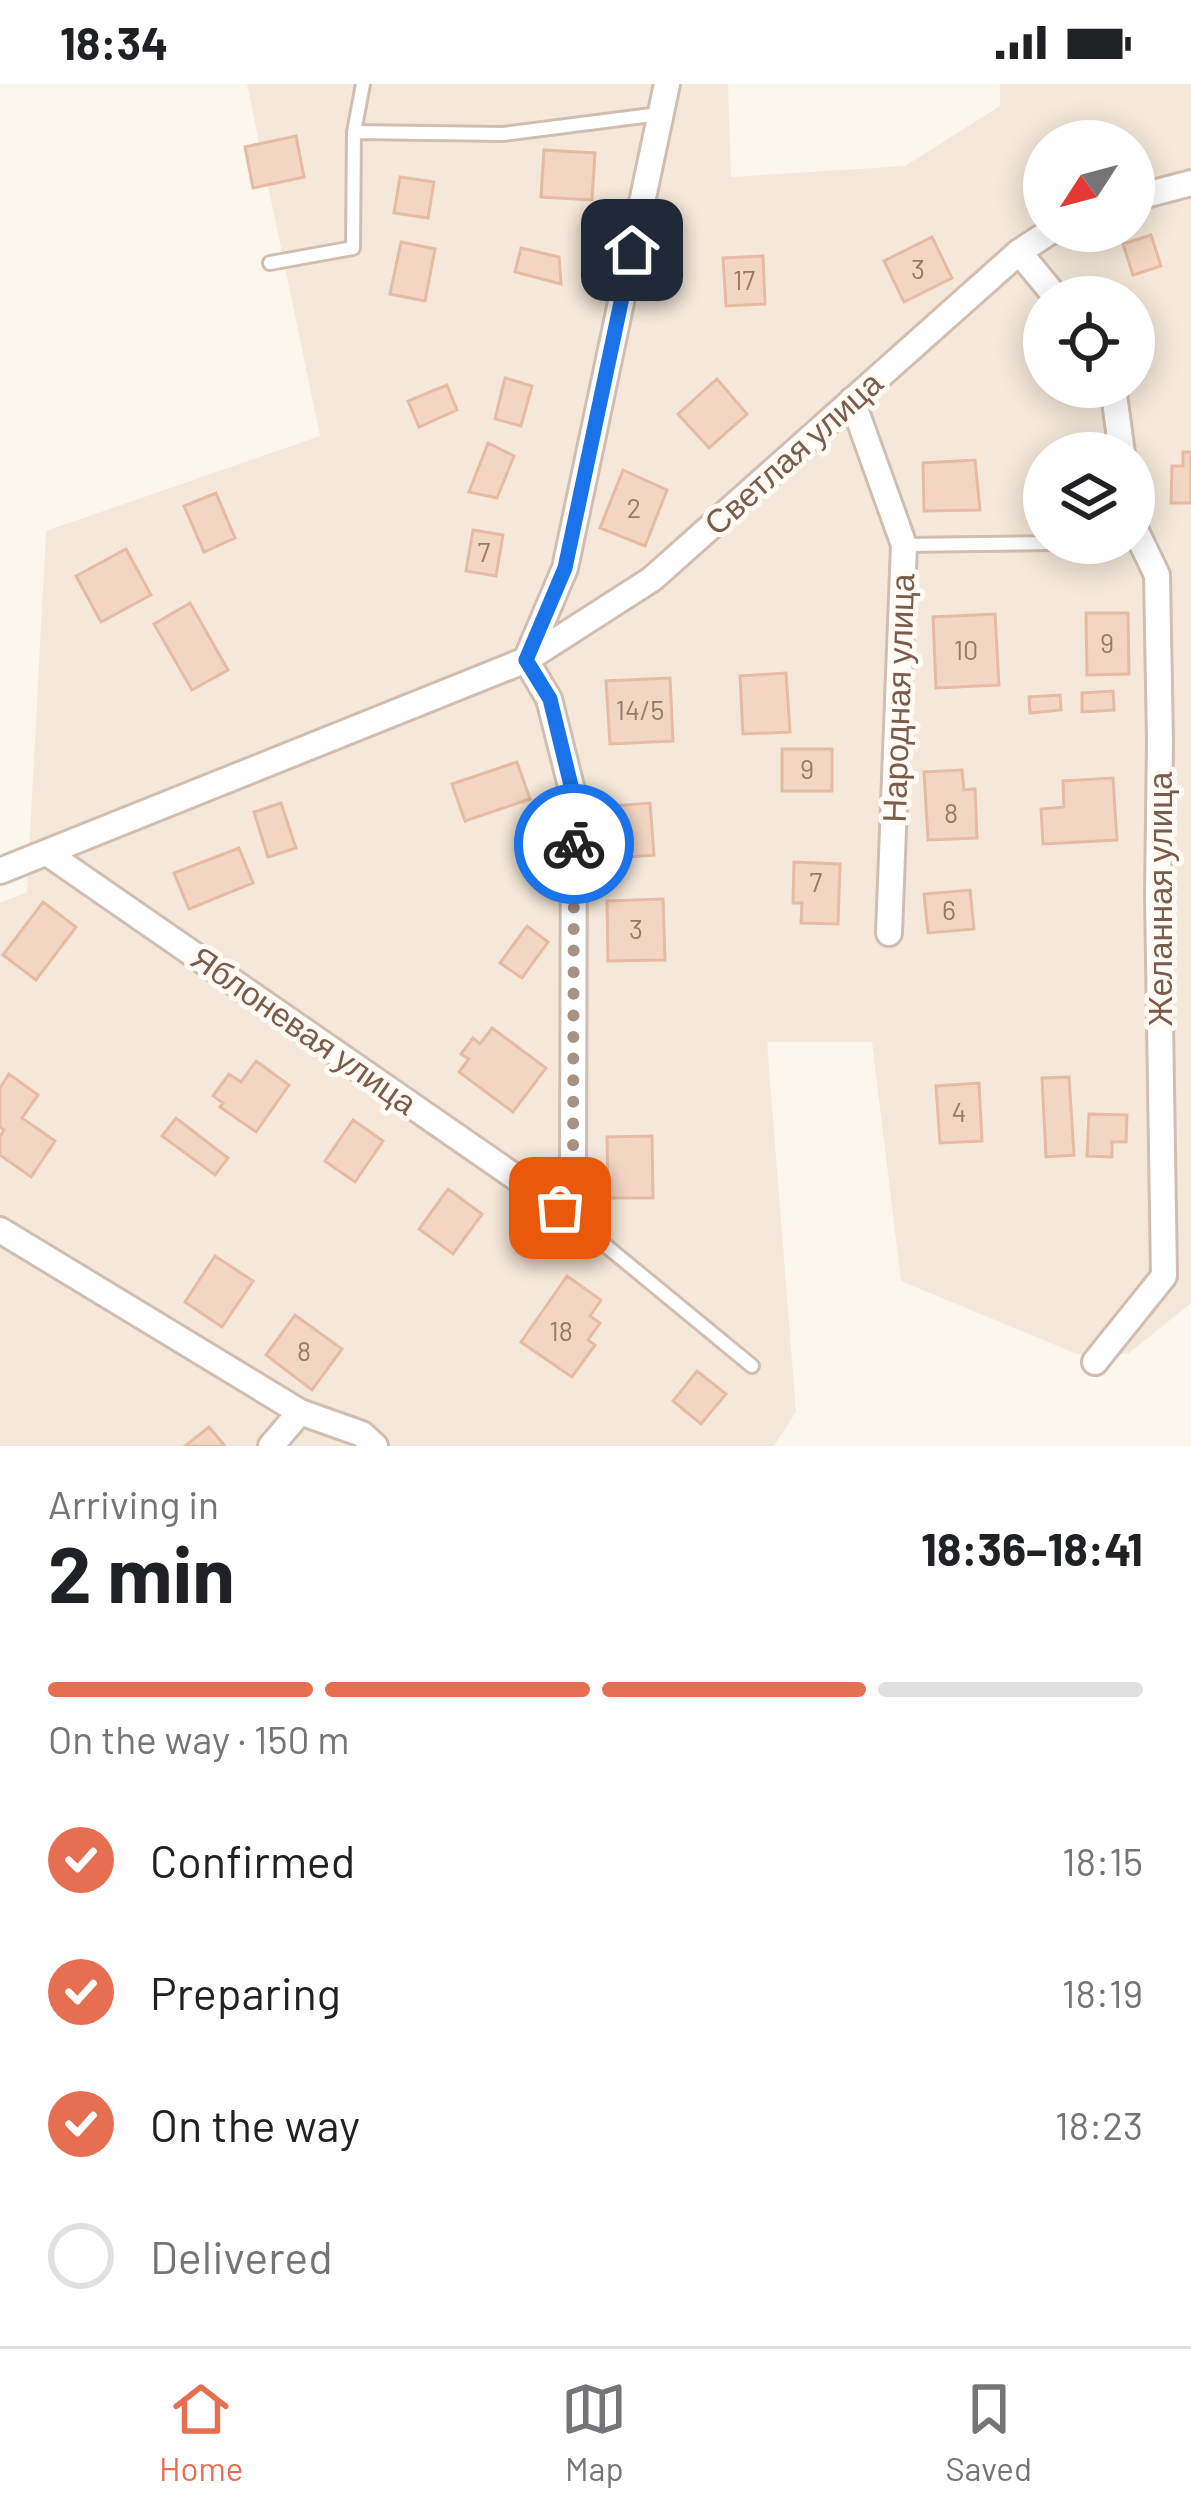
<!DOCTYPE html>
<html lang="en">
<head>
<meta charset="utf-8">
<style>
	body { margin:0; font-family:Barlow,sans-serif; background:#f6f6f6; color:#202124; height:100vh; display:flex; flex-direction:column; font-size:45px; white-space:nowrap }
	* { box-sizing:border-box; margin:0 }
	p { font-size:39px; color:#757577 }
	.icon { flex:none; width:66px; height:66px; fill:none; stroke:currentColor; stroke-width:2; stroke-linecap:round; stroke-linejoin:round }
	.map { position:relative; height:1362px; overflow:hidden }
	.sheet { display:flex; flex-direction:column; background:#fff; flex:1 }
	.sheet>* { flex:none }
	.needle { width:78px; rotate:234deg }
	.fabs { position:absolute; left:1023px; top:36px; display:grid; gap:24px }
	.fabs a { display:grid; place-items:center; width:132px; height:132px; border-radius:50%; background:#fff; box-shadow:0 6px 30px #0003; font-size:60px }
	.pin { position:absolute; display:grid; place-items:center; width:102px; height:102px; color:#fff; margin:-51px; border-radius:24px; box-shadow:0 6px 18px #0006 }
	.courier { position:absolute; display:grid; place-items:center; width:120px; height:120px; margin:-60px; border:9px solid #1a73e8; border-radius:50%; background:#fff; color:#222; box-shadow:0 3px 15px #0007 }
	.overview em { font-style:normal; font-weight:700 }
	.overview div { display:flex; flex-direction:column-reverse }
	.overview { display:flex; align-items:center; justify-content:space-between; height:204px; padding:0 48px }
	h1 { font-size:78px; font-weight:700; line-height:90px }
	.bar { display:grid; grid-template-columns:repeat(4,1fr); gap:18px 12px; align-content:center; height:144px; padding:0 48px }
	.bar i { height:15px; border-radius:9px; background:#e0e0e0 }
	.bar .on { background:#e76f51 }
	.bar p { grid-column:span 4 }
	ol { padding:0 48px; list-style:none }
	li { display:flex; align-items:center; gap:36px; height:132px }
	li p { margin-inline-start:auto }
	li .icon { padding:12px; border-radius:50%; background:#e76f51; color:#fff; stroke-width:4 }
	li:last-child { color:#757577 }
	li i { width:66px; height:66px; border:6px solid #e0e0e0; border-radius:50% }
	.status { display:flex; justify-content:space-between; align-items:center; height:84px; padding:0 60px; background:#fff; direction:ltr }
	.status svg { height:33px; fill:currentColor }
	.tabs { display:flex; justify-content:space-around; align-items:center; height:168px; border-top:3px solid #e0e0e0; background:#fff; font-size:33px; color:#757577 }
	.tabs a { display:grid; justify-items:center; gap:6px }
	.tabs .on { color:#e76f51 }
	.map>svg:first-child { display:block }
</style>
</head>
<body>
<div class="status"><b>18:34</b><svg viewBox="0 0 49 12"><path d="M0 12V9h3v3zM5 12V6h3v6zM10 12V3h3v9zM15 12V0h3v12zM26 1h20v11H26zM47 4h2v5h-2z"/></svg></div>
<div class="map">
<svg width="1191" height="1362" viewBox="0 0 1191 1362">
	<rect width="100%" height="100%" fill="#fdf6ec"/>
	<path fill="#f5e8da" fill-rule="evenodd" d="M 247,0 L 728,0 L 731,93 L 905,82 L 1000,22 L 1000,0 L 1191,0 L 1191,1219 L 1128,1270 L 1077,1270 L 901,1197 L 872,958 L 767,958 L 796,1328 L 774,1362 L 0,1362 L 0,819 L 27,808 L 46,447 L 320,352 ZM 1044,57 L 1134,57 L 1134,147 L 1044,147 ZM 1044,213 L 1134,213 L 1134,303 L 1044,303 ZM 1044,369 L 1134,369 L 1134,459 L 1044,459 Z"/>
	<path fill="#f3d5c3" stroke="#e6bba3" stroke-width="3" d="M 296,52 L 304,93 L 253,104 L 245,63 Z
		M 544,66 L 595,69 L 592,116 L 541,113 Z
		M 400,93 L 434,98 L 428,134 L 394,129 Z
		M 1151,151 L 1161,182 L 1133,191 L 1123,160 Z
		M 932,153 L 952,194 L 904,218 L 884,177 Z
		M 401,158 L 435,165 L 425,217 L 390,210 Z
		M 521,164 L 559,173 L 561,200 L 515,188 Z
		M 763,172 L 765,220 L 726,222 L 723,174 Z
		M 505,294 L 532,302 L 521,342 L 495,335 Z
		M 717,295 L 747,330 L 709,364 L 678,330 Z
		M 447,301 L 457,326 L 419,343 L 408,317 Z
		M 488,359 L 514,372 L 497,414 L 469,408 Z
		M 1183,368 L 1191,368 L 1191,419 L 1171,419 L 1172,382 L 1183,382 Z
		M 975,376 L 980,426 L 924,427 L 923,379 Z
		M 623,386 L 667,406 L 645,462 L 600,444 Z
		M 216,409 L 235,454 L 204,468 L 184,422 Z
		M 473,446 L 503,451 L 496,492 L 466,487 Z
		M 126,465 L 151,511 L 101,538 L 76,492 Z
		M 190,519 L 228,586 L 192,606 L 154,540 Z
		M 1086,529 L 1128,529 L 1129,590 L 1087,591 Z
		M 995,530 L 999,601 L 936,604 L 933,533 Z
		M 786,589 L 790,648 L 743,650 L 740,592 Z
		M 670,594 L 673,657 L 610,660 L 606,597 Z
		M 1113,607 L 1114,626 L 1082,628 L 1082,609 Z
		M 1060,611 L 1061,626 L 1030,629 L 1029,613 Z
		M 782,665 L 832,665 L 832,707 L 782,707 Z
		M 517,678 L 530,715 L 465,737 L 452,700 Z
		M 962,686 L 964,706 L 975,705 L 977,754 L 928,756 L 924,688 Z
		M 1113,694 L 1117,756 L 1043,760 L 1041,725 L 1064,723 L 1063,697 Z
		M 281,719 L 296,764 L 268,773 L 254,728 Z
		M 650,719 L 654,771 L 603,775 L 600,723 Z
		M 239,764 L 253,799 L 189,825 L 174,789 Z
		M 794,778 L 840,780 L 838,840 L 801,839 L 802,819 L 793,819 Z
		M 970,806 L 974,845 L 928,849 L 924,810 Z
		M 663,815 L 665,876 L 608,877 L 607,817 Z
		M 43,818 L 76,843 L 36,896 L 3,871 Z
		M 527,842 L 548,858 L 522,894 L 500,879 Z
		M 492,944 L 546,984 L 513,1028 L 459,988 L 469,975 L 461,970 L 473,954 L 480,960 Z
		M 256,977 L 289,1001 L 256,1048 L 220,1023 L 223,1019 L 213,1012 L 229,990 L 241,998 Z
		M 9,990 L 38,1011 L 22,1034 L 55,1057 L 31,1093 L 0,1071 L 0,1053 L 4,1046 L 0,1043 L 0,1004 Z
		M 1069,993 L 1074,1071 L 1046,1073 L 1042,994 Z
		M 979,999 L 982,1057 L 940,1059 L 936,1002 Z
		M 1089,1030 L 1127,1031 L 1126,1058 L 1112,1058 L 1112,1073 L 1087,1072 Z
		M 176,1034 L 228,1074 L 215,1091 L 162,1052 Z
		M 353,1036 L 383,1057 L 355,1098 L 325,1077 Z
		M 652,1052 L 653,1114 L 608,1114 L 607,1053 Z
		M 448,1105 L 482,1130 L 453,1170 L 419,1145 Z
		M 215,1172 L 253,1197 L 222,1243 L 185,1218 Z
		M 567,1192 L 601,1216 L 590,1232 L 600,1239 L 588,1256 L 595,1261 L 572,1293 L 521,1258 Z
		M 295,1231 L 342,1265 L 312,1306 L 266,1271 Z
		M 697,1287 L 726,1310 L 701,1340 L 673,1317 Z
		M 209,1343 L 225,1362 L 185,1362 Z"/>
	<g fill="none" stroke-linecap="round" stroke-linejoin="round">
		<g stroke="#d1beb0" stroke-width="18">
			<path id="service" d="M 354,48 L 503,50 L 659,30
				M 270,179 L 353,164 L 354,48 L 363,0
				M 905,461 L 1054,459
				M 560,1124 L 752,1282"/>
		</g>
		<g stroke="#d1beb0" stroke-width="30">
			<path id="minor" d="M 1134,114 L 1191,99
				M 1019,168 L 1056,213
				M 1113,303 L 1122,369
				M 852,316 L 904,461 L 889,849
				M 526,576 L 565,484 L 667,0
				M 47,769 L 560,1124 L 573,1078 L 574,714 L 549,615 L 526,576
				M 0,787 L 526,576 L 652,495 L 1019,168 L 1051,147
				M 0,1146 L 300,1328 L 362,1350 L 375,1362
				M 1095,1278 L 1164,1192 L 1158,812 L 1160,658 L 1157,491 L 1134,443
				M 271,1362 L 300,1328"/>
		</g>
		<use href="#service" stroke="#fff" stroke-width="12"/>
		<use href="#minor" stroke="#fff" stroke-width="24"/>
	</g>
	<g fill="none" stroke-linecap="round" stroke-linejoin="round">
		<path stroke="#a89285" stroke-width="12" stroke-dasharray="0 21.6" d="M 560,1124 L 573,1078 L 574,760"/>
		<path stroke="#1a73e8" stroke-width="15" d="M 574,760 L 574,714 L 550,615 L 526,576 L 565,484 L 632,166"/>
	</g>
	<g text-anchor="middle" stroke-width="10" stroke-linejoin="round" paint-order="stroke">
		<g font-size="27" fill="#987a6a">
			<text x="918" y="195">3</text>
			<text x="744" y="206">17</text>
			<text x="634" y="434">2</text>
			<text x="484" y="478">7</text>
			<text x="1107" y="569">9</text>
			<text x="966" y="576">10</text>
			<text x="640" y="636">14/5</text>
			<text x="807" y="695">9</text>
			<text x="951" y="739">8</text>
			<text x="816" y="808">7</text>
			<text x="949" y="836">6</text>
			<text x="636" y="855">3</text>
			<text x="959" y="1038">4</text>
			<text x="561" y="1257">18</text>
			<text x="304" y="1277">8</text>
		</g>
		<g font-size="33" fill="#7a5c4d" stroke="#fffaf3">
			<text transform="translate(793 369) rotate(-42)" y="12">Светлая улица</text>
			<text transform="translate(898 614) rotate(-88)" y="12">Народная улица</text>
			<text transform="translate(1160 815) rotate(-90)" y="12">Желанная улица</text>
			<text transform="translate(304 946) rotate(35)" y="12">Яблоневая улица</text>
		</g>
	</g>
</svg>
<div class="fabs">
<a><svg class="needle" viewBox="-14 -14 28 28"><path d="M0-13l5 13h-10z" fill="#e53935"/><path d="M0 13l5-13h-10z" fill="#757577"/></svg></a>
<a><svg class="icon" aria-label="locate" viewBox="0 0 24 24"><circle cx="12" cy="12" r="6"/><path d="M12 2v4M12 18v4M2 12h4M18 12h4"/></svg></a>
<a><svg class="icon" aria-label="layers" viewBox="0 0 24 24"><path d="M12 4l9 5-9 5-9-5zM3 14l9 5 9-5"/></svg></a>
</div>
<div class="pin" style="left:560px;top:1124px;background:#ea580c"><svg class="icon" aria-label="bag" viewBox="0 0 24 24"><path d="M5 8h14l-1 12H6zM9 8a3 3 0 0 1 6 0"/></svg></div>
<div class="pin" style="left:632px;top:166px;background:#1f2937"><svg class="icon" aria-label="home" viewBox="0 0 24 24"><path d="M3 11l9-7 9 7M6 9v11h12V9"/></svg></div>
<div class="courier" style="left:574px;top:760px"><svg class="icon" aria-label="bike" viewBox="0 0 24 24"><circle cx="6" cy="16" r="4"/><circle cx="18" cy="16" r="4"/><path d="M6 16l4-8h5l3 8M10 8l3 8H6M13 5h3"/></svg></div>
</div>
<section class="sheet">
<div class="overview"><div><h1>2 min</h1><p>Arriving in</p></div><em>18:36–18:41</em></div>
<div class="bar"><i class="on"></i><i class="on"></i><i class="on"></i><i></i><p>On the way · 150 m</p></div>
<ol>
<li><svg class="icon" aria-label="check" viewBox="0 0 24 24"><path d="M5 12l5 5 9-10"/></svg>Confirmed<p>18:15</p></li>
<li><svg class="icon" aria-label="check" viewBox="0 0 24 24"><path d="M5 12l5 5 9-10"/></svg>Preparing<p>18:19</p></li>
<li><svg class="icon" aria-label="check" viewBox="0 0 24 24"><path d="M5 12l5 5 9-10"/></svg>On the way<p>18:23</p></li>
<li><i></i>Delivered</li>
</ol>
</section>
<nav class="tabs">
<a class="on"><svg class="icon" aria-label="home" viewBox="0 0 24 24"><path d="M3 11l9-7 9 7M6 9v11h12V9"/></svg>Home</a>
<a><svg class="icon" aria-label="map" viewBox="0 0 24 24"><path d="M3 6l6-2 6 2 6-2v14l-6 2-6-2-6 2zM9 4v14M15 6v14"/></svg>Map</a>
<a><svg class="icon" aria-label="saved" viewBox="0 0 24 24"><path d="M7 4h10v16l-5-4-5 4z"/></svg>Saved</a>
</nav>
</body>
</html>
